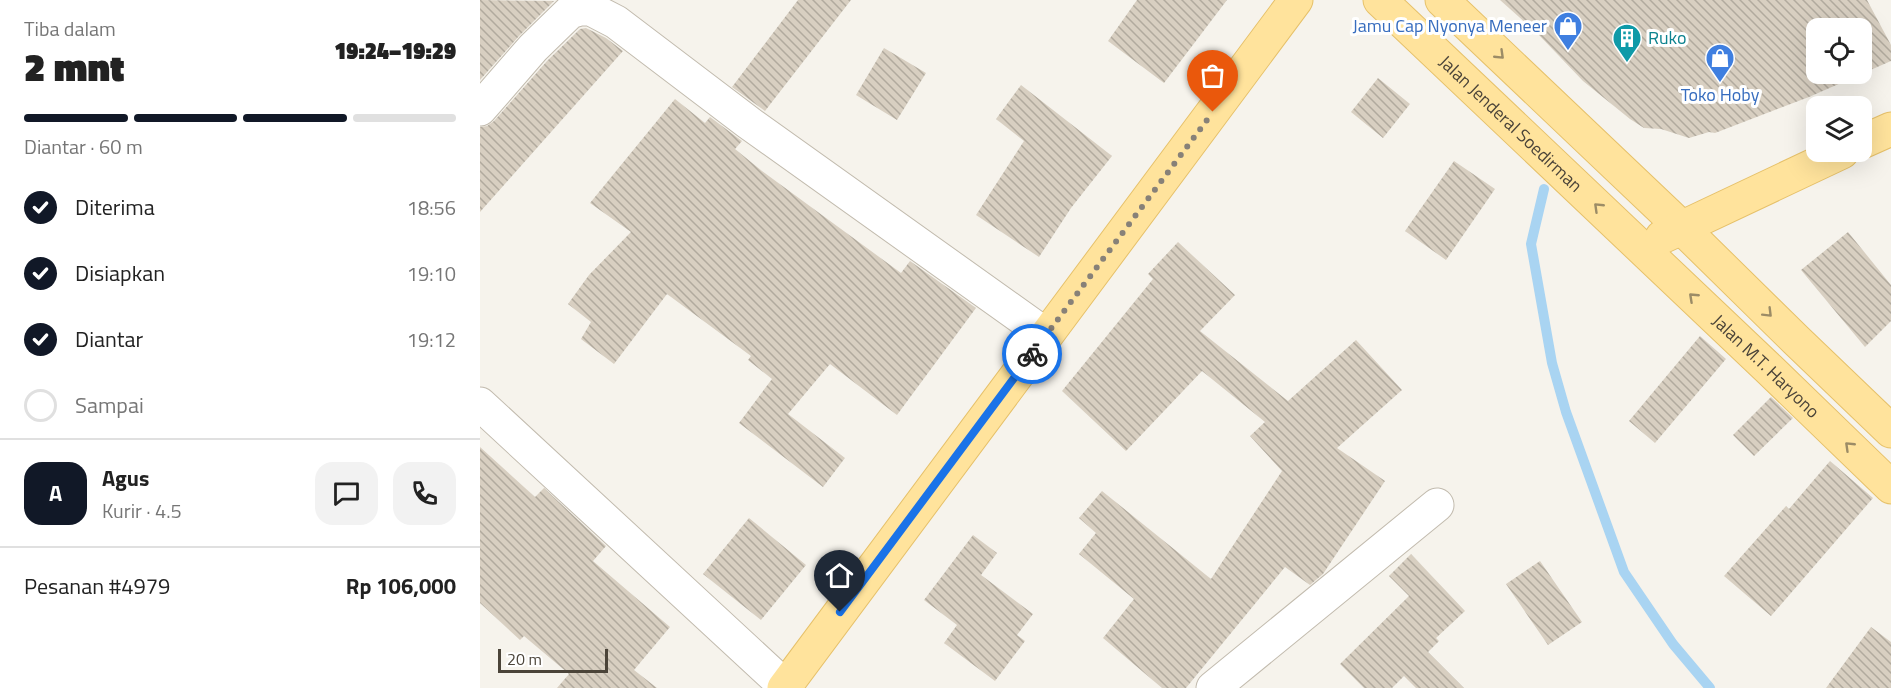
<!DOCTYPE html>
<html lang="id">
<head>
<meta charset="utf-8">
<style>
	body { margin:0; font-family:"Titillium Web",sans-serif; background:#f2f2f2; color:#222; height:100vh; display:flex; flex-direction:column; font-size:22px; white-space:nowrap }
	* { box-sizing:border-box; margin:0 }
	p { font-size:20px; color:#767676 }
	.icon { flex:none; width:33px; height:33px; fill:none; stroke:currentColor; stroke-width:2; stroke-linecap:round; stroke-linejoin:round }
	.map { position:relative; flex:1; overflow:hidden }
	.details { display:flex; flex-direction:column; background:#fff; width:480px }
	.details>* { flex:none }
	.tools { position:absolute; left:1326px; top:18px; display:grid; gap:12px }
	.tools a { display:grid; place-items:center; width:66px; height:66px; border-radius:12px; background:#fff; box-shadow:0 6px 24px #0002; font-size:30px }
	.scale { position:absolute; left:18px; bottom:15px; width:110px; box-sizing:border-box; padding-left:6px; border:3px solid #4b4439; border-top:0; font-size:16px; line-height:21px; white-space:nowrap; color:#4b4439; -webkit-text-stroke:4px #fff; paint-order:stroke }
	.pin { position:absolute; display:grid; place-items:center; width:51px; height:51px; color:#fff; margin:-62px -26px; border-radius:50% 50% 50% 0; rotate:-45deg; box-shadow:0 0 6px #0007 }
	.pin .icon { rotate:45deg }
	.courier { position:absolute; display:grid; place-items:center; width:60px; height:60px; margin:-30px; border:4px solid #1a73e8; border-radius:50%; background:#fff; color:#222; box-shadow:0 2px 8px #0007 }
	.overview em { font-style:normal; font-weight:800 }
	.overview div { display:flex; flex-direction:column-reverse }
	.overview { display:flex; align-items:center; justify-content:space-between; height:102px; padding:0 24px }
	h1 { font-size:39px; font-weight:800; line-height:45px }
	.bar { display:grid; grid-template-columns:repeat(4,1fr); gap:9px 6px; align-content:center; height:72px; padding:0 24px }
	.bar i { height:8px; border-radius:4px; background:#e0e0e0 }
	.bar .current { background:#111827 }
	.bar p { grid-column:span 4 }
	.line { display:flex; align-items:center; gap:15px; padding:0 24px; border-top:2px solid #e0e0e0 }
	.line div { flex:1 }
	.round { display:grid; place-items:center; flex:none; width:63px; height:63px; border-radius:18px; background:#f2f2f2 }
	ol { padding:0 24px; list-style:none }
	li { display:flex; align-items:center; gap:18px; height:66px }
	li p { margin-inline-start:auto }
	li .icon { padding:6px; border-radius:50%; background:#111827; color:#fff; stroke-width:4 }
	li:last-child { color:#767676 }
	li i { width:33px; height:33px; border:3px solid #e0e0e0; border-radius:50% }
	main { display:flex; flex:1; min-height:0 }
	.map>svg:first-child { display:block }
</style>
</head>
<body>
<main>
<section class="details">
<div class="overview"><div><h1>2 mnt</h1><p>Tiba dalam</p></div><em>19:24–19:29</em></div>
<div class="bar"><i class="current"></i><i class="current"></i><i class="current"></i><i></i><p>Diantar · 60 m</p></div>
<ol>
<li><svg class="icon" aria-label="check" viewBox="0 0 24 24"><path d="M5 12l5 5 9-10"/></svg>Diterima<p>18:56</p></li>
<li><svg class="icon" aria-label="check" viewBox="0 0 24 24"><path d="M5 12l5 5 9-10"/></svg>Disiapkan<p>19:10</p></li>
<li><svg class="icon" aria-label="check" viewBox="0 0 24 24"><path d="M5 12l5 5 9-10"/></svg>Diantar<p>19:12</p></li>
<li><i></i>Sampai</li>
</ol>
<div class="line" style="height:108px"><b class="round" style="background:#111827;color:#fff">A</b><div><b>Agus</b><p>Kurir · 4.5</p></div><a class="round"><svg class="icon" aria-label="chat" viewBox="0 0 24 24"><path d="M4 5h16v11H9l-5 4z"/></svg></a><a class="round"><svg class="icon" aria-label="phone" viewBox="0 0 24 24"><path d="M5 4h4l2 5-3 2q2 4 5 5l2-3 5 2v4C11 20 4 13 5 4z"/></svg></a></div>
<div class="line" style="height:78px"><div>Pesanan #4979</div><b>Rp 106,000</b></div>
</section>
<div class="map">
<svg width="1411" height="688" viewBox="0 0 1411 688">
	<defs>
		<pattern id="building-back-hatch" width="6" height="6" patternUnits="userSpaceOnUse" patternTransform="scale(1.5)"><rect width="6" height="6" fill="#d8cfc1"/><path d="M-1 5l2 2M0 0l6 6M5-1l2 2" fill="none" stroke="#b1aa9e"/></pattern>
	</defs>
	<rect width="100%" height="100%" fill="#f6f3ec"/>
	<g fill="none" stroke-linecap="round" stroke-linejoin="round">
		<path stroke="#a9d4f2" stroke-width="10" d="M 1064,189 L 1051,244 L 1072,363 L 1086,412 L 1144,572 L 1193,644 L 1230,688"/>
	</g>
	<path fill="url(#building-back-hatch)" fill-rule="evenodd" d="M 0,0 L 74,1 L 39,36 L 0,80 Z
		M 318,0 L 371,0 L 285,111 L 252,87 Z
		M 657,0 L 747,0 L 684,83 L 628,41 Z
		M 1020,0 L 1387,0 L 1411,45 L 1411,61 L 1329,97 L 1235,133 L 1229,132 L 1209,138 L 1181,129 L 1164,128 L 1150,119 L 1103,81 L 1058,34 ZM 1336,28 L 1382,28 L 1382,74 L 1336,74 Z
		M 106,28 L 126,38 L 143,51 L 0,212 L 0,127 L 7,126 L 14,121 L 67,61 L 100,29 Z
		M 404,48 L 446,73 L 417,120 L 376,95 Z
		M 898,78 L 930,104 L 903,138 L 871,112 Z
		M 541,85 L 632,156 L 591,208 L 559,257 L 496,215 L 544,141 L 516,119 Z
		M 195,99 L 225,123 L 230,117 L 262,141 L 255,149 L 282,171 L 421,273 L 430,261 L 496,308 L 417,415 L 350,364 L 308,414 L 365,458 L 343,487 L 259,423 L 292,379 L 268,360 L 271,356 L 187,294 L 134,364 L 101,339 L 111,322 L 88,304 L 109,275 L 151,232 L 110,203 Z
		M 974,161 L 1015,189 L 966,260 L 925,231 Z
		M 1368,232 L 1411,285 L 1411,321 L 1385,347 L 1321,270 Z
		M 698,242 L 755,295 L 720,331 L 808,401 L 876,340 L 922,390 L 857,448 L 905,481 L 843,574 L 830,585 L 805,567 L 706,688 L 682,688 L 623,638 L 654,599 L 599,554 L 616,533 L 599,518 L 622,491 L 731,579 L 802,471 L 770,436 L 785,422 L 722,371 L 646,451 L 582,391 L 673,279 L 668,274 Z
		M 1220,336 L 1246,359 L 1175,443 L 1149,421 Z
		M 1291,397 L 1313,418 L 1274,456 L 1253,435 Z
		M 0,447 L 55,497 L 64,488 L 126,546 L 113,561 L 190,627 L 154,670 L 177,688 L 77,688 L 89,674 L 44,636 L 40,640 L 0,603 Z
		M 1350,461 L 1393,498 L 1291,616 L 1244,576 L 1306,506 L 1309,509 Z
		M 269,518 L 326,565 L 281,620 L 223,574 Z
		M 493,535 L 517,553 L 501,575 L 553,614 L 537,635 L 545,641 L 515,681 L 464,643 L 477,625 L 444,600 Z
		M 931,554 L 985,611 L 956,638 L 959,641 L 948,652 L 984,688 L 936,688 L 924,676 L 912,688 L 884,688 L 860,664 L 929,596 L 909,576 Z
		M 1060,561 L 1102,622 L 1068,645 L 1026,584 Z
		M 1391,627 L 1411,642 L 1411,688 L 1346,688 Z"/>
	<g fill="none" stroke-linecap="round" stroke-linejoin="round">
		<g stroke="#c2bbae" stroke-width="35">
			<path id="minor" d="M 0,109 L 53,48 L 90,12 L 100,9 L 111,9 L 136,22 L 269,123 L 566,335
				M 0,404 L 307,688
				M 733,688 L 957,505"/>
		</g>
		<g stroke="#e6c16a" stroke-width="35">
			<g id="major">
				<path id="s1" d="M 900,0 L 1289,369 L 1411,487"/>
				<path d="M 962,0 L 1201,227 L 1316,340 L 1411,431"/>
				<path d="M 1382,142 L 1411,129"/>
				<path d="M 1182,237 L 1362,152"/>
				<path d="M 304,688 L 816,0"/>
			</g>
		</g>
		<use href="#minor" stroke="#fff" stroke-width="33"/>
		<use href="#major" stroke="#ffe39c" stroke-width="33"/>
	</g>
	<defs><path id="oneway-chevron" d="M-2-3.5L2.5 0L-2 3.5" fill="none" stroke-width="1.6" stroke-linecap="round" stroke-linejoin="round" transform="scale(1.5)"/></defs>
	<g stroke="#9c8c66">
		<use href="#oneway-chevron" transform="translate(1020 55) rotate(44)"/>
		<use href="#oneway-chevron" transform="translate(1118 207) rotate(-136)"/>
		<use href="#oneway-chevron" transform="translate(1213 297) rotate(-137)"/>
		<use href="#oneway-chevron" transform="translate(1288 313) rotate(45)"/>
		<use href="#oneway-chevron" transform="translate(1369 446) rotate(-136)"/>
	</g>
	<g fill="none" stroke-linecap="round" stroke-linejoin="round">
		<path stroke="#878178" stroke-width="6" stroke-dasharray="0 10.8" d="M 552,354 L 733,112"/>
		<path stroke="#1a73e8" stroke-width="8" d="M 360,612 L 552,354"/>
	</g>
	<defs>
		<g id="shop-pin" transform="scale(1.5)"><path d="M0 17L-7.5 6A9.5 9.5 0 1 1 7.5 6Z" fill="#3f7fe0" stroke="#fff"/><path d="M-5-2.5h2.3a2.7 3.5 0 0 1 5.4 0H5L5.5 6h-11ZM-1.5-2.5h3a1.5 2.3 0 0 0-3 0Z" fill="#fff"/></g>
		<g id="building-pin" transform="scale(1.5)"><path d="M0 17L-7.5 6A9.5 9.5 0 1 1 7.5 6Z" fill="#0f9aa8" stroke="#fff"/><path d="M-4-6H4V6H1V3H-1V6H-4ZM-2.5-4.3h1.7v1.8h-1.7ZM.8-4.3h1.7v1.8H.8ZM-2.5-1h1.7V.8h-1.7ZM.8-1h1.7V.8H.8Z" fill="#fff"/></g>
	</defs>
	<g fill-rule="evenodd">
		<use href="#shop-pin" x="1088" y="26"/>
		<use href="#building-pin" x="1147" y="38"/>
		<use href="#shop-pin" x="1240" y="58"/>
	</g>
	<g text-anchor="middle" stroke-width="6" stroke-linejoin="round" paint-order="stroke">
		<g font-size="18" fill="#366cbe" stroke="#fff" text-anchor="end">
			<text x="1067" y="32">Jamu Cap Nyonya Meneer</text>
			<text x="1240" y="101" text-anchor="middle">Toko Hoby</text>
		</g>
		<g font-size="18" fill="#0d838f" stroke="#fff" text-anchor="start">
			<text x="1168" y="44">Ruko</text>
		</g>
		<g font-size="18" fill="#4b4439" stroke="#fff">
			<text dy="6" stroke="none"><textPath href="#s1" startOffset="180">Jalan Jenderal Soedirman</textPath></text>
			<text dy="6" stroke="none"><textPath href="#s1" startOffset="532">Jalan M.T. Haryono</textPath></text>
		</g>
	</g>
</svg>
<div class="tools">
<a><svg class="icon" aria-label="locate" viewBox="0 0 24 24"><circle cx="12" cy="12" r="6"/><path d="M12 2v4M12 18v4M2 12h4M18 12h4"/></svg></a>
<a><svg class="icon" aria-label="layers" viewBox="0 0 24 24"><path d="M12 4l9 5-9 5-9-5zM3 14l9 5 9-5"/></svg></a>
</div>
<div class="scale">20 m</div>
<div class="pin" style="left:733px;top:112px;background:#ea580c"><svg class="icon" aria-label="bag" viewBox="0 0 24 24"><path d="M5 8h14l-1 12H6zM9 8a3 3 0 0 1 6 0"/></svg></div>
<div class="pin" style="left:360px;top:612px;background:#1f2937"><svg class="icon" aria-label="home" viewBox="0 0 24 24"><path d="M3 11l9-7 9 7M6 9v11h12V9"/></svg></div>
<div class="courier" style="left:552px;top:354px"><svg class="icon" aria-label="bike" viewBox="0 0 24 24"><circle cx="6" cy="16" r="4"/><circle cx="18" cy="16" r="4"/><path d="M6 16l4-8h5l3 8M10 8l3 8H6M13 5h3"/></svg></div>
</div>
</main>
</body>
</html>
